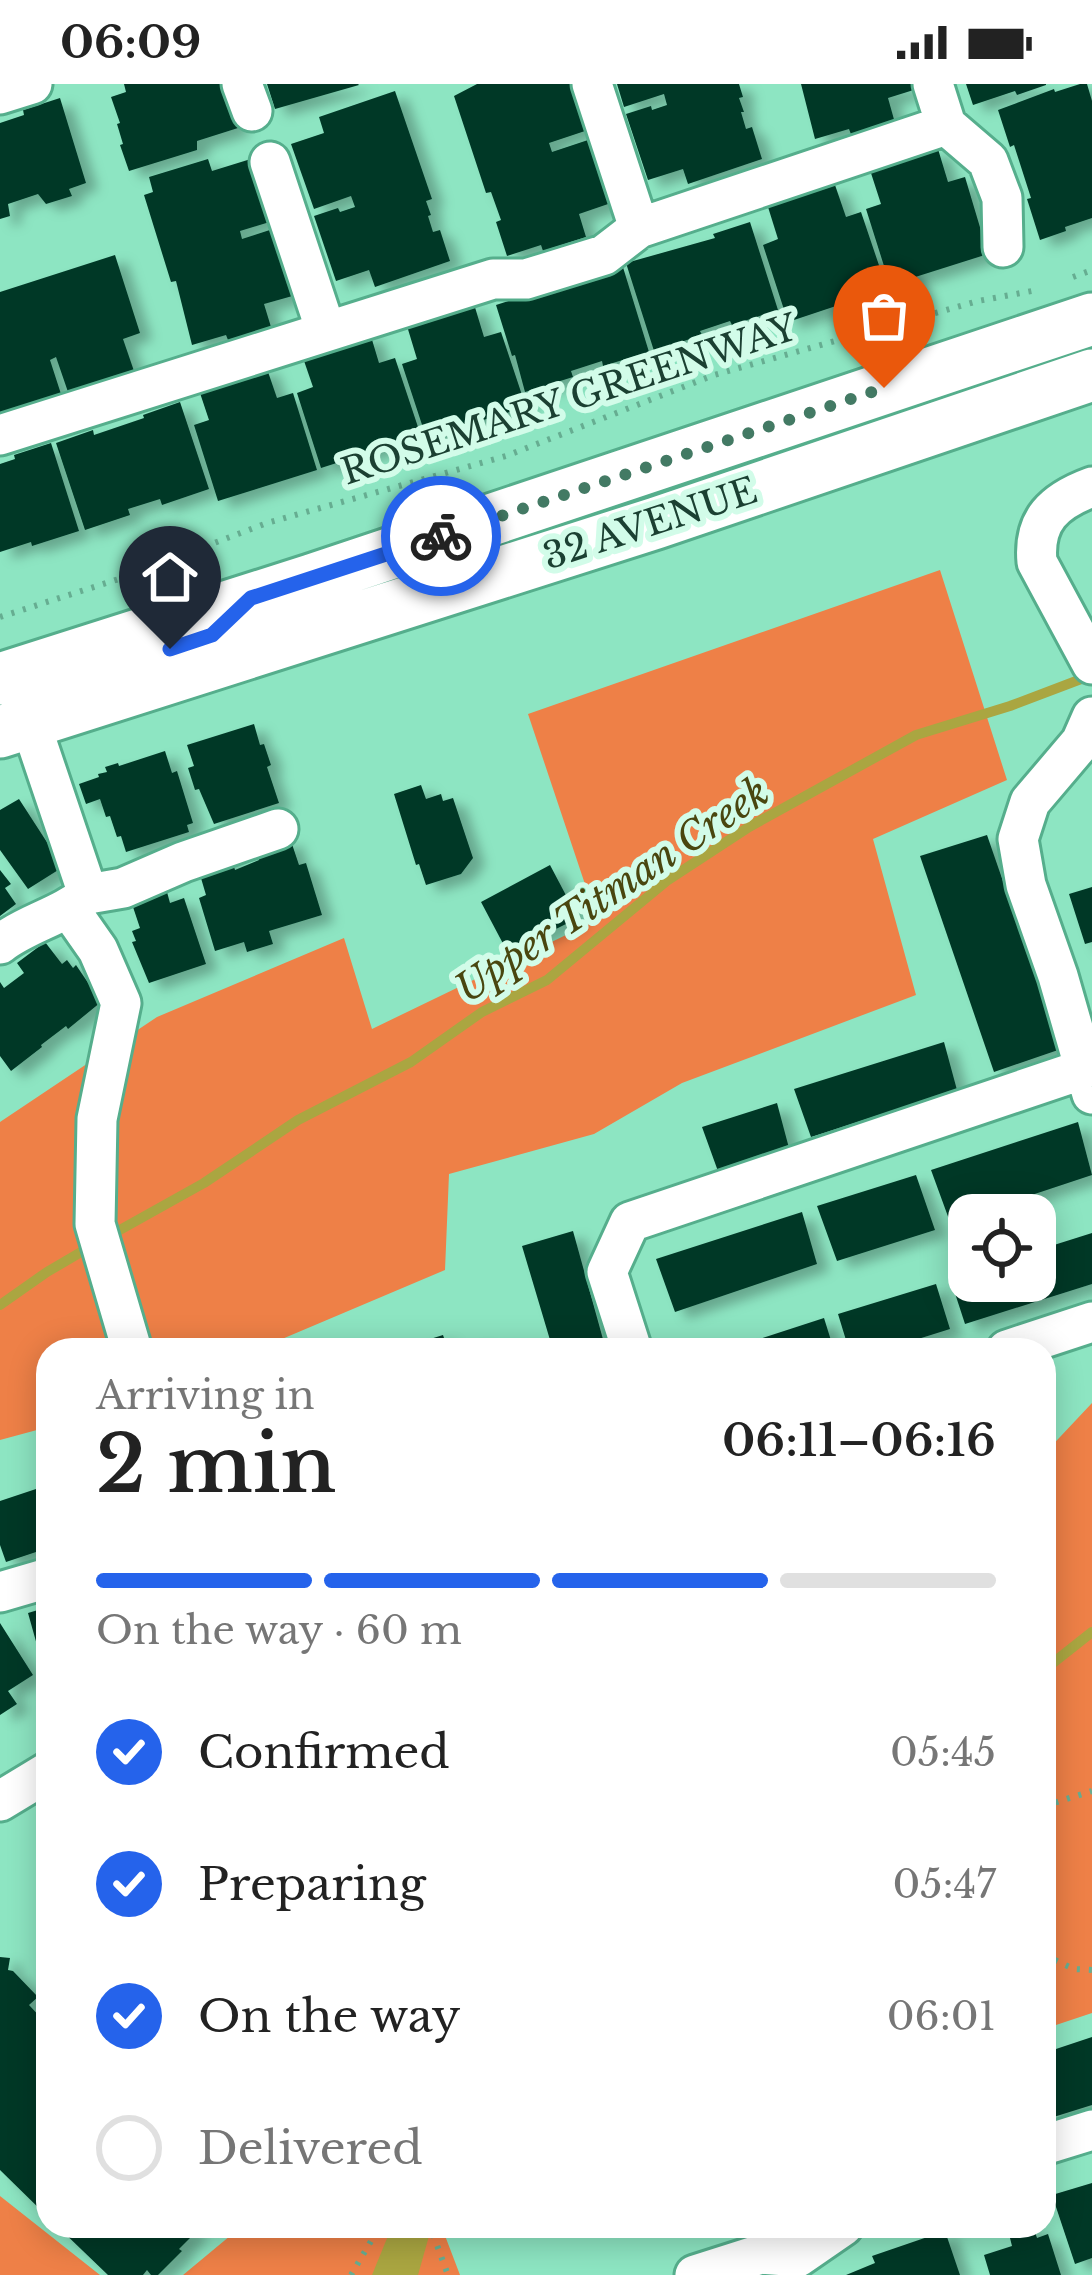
<!DOCTYPE html>
<html lang="en">
<head>
<meta charset="utf-8">
<style>
	body { margin:0; font-family:"Libre Baskerville",serif; background:#f6f6f6; color:#222; height:100vh; display:flex; flex-direction:column; font-size:45px; white-space:nowrap }
	* { box-sizing:border-box; margin:0 }
	p { font-size:39px; color:#767676 }
	.icon { flex:none; width:66px; height:66px; fill:none; stroke:currentColor; stroke-width:2; stroke-linecap:round; stroke-linejoin:round }
	.map { position:relative; flex:1; overflow:hidden }
	.side { position:absolute; left:36px; top:1254px; width:1020px; height:900px; display:flex; flex-direction:column; background:#fff; border-radius:36px; box-shadow:0 6px 30px #0003 }
	.side>* { flex:none }
	.controls { position:absolute; left:948px; top:1110px; display:grid; gap:24px }
	.controls a { display:grid; place-items:center; width:108px; height:108px; border-radius:24px; background:#fff; box-shadow:0 6px 30px #0003; font-size:60px }
	.pin { position:absolute; display:grid; place-items:center; width:102px; height:102px; color:#fff; margin:-123px -51px; border-radius:50% 50% 50% 0; rotate:-45deg; box-shadow:0 0 12px #0007 }
	.pin .icon { rotate:45deg }
	.courier { position:absolute; display:grid; place-items:center; width:120px; height:120px; margin:-60px; border:9px solid #2563eb; border-radius:50%; background:#fff; color:#222; box-shadow:0 3px 15px #0007 }
	.summary em { font-style:normal; font-weight:600 }
	.summary div { display:flex; flex-direction:column-reverse }
	.summary { display:flex; align-items:center; justify-content:space-between; height:204px; padding:0 60px }
	h1 { font-size:78px; font-weight:600; line-height:90px }
	.bar { display:grid; grid-template-columns:repeat(4,1fr); gap:18px 12px; align-content:center; height:144px; padding:0 60px }
	.bar i { height:15px; border-radius:9px; background:#e0e0e0 }
	.bar .current { background:#2563eb }
	.bar p { grid-column:span 4 }
	ol { padding:0 60px; list-style:none }
	li { display:flex; align-items:center; gap:36px; height:132px }
	li p { margin-inline-start:auto }
	li .icon { padding:12px; border-radius:50%; background:#2563eb; color:#fff; stroke-width:4 }
	li:last-child { color:#767676 }
	li i { width:66px; height:66px; border:6px solid #e0e0e0; border-radius:50% }
	.status { display:flex; justify-content:space-between; align-items:center; height:84px; padding:0 60px; background:#fff; direction:ltr }
	.status svg { height:33px; fill:currentColor }
	.map>svg:first-child { display:block }
</style>
</head>
<body>
<div class="status"><b>06:09</b><svg viewBox="0 0 49 12"><path d="M0 12V9h3v3zM5 12V6h3v6zM10 12V3h3v9zM15 12V0h3v12zM26 1h20v11H26zM47 4h2v5h-2z"/></svg></div>
<div class="map">
<svg width="1092" height="2191" viewBox="0 0 1092 2191">
	<defs>
		<filter id="shadow"><feDropShadow dx="12" dy="7" stdDeviation="6" flood-color="#0004"/></filter>
	</defs>
	<rect width="100%" height="100%" fill="#8de5c2"/>
	<path fill="#ee8047" d="M 940,486 L 1007,696 L 873,755 L 916,911 L 682,999 L 594,1050 L 449,1090 L 445,1186 L 256,1266 L 48,1266 L 48,1343 L 0,1356 L 0,1038 L 157,933 L 344,854 L 372,945 L 597,836 L 528,630 Z
		M 1092,1319 L 1092,1929 L 1044,1945 L 1044,1370 Z
		M 0,2112 L 100,2191 L 0,2191 Z
		M 242,2142 L 464,2142 L 444,2149 L 460,2191 L 183,2191 Z"/>
	<path fill="#aaa641" d="M 392,2142 L 426,2142 L 431,2145 L 418,2191 L 372,2191 Z"/>
	<g fill="none" stroke-linecap="round" stroke-linejoin="round">
		<path stroke="#aaa641" stroke-width="10" d="M 109,1152 L 204,1099 L 298,1036 L 411,978 L 482,928 L 547,896 L 668,796 L 749,743 L 916,651 L 1010,622 L 1092,591
			M 0,1221 L 47,1188 L 93,1161
			M 1044,1586 L 1092,1548"/>
	</g>
	<path fill="#013827" filter="url(#shadow)" d="M 124,0 L 225,0 L 238,44 L 197,57 L 197,66 L 129,87 L 120,61 L 123,60 L 117,40 L 120,39 L 111,13 L 126,8 Z
		M 267,0 L 358,0 L 359,1 L 275,25 Z
		M 477,0 L 573,0 L 588,46 L 549,59 L 552,68 L 591,55 L 611,119 L 579,130 L 586,153 L 543,167 L 541,161 L 507,172 L 496,138 L 501,136 L 491,108 L 486,109 L 454,12 Z
		M 617,0 L 739,0 L 743,13 L 739,14 L 744,28 L 741,28 L 746,45 L 752,43 L 762,75 L 688,100 L 683,85 L 648,96 L 626,30 L 651,22 L 652,26 L 667,21 L 664,10 L 624,23 Z
		M 801,0 L 918,0 L 920,4 L 888,14 L 895,39 L 852,53 L 849,45 L 815,55 Z
		M 966,0 L 1046,0 L 1046,1 L 1017,11 L 1015,7 L 973,21 Z
		M 1080,0 L 1087,0 L 1092,17 L 1092,134 L 1065,143 L 1066,147 L 1040,156 L 1027,115 L 1031,114 L 1014,61 L 1010,63 L 998,26 L 1054,5 L 1055,8 Z
		M 395,7 L 432,115 L 426,117 L 431,131 L 428,132 L 433,148 L 440,146 L 450,177 L 375,203 L 369,186 L 336,197 L 314,132 L 338,124 L 340,128 L 355,123 L 351,112 L 314,125 L 291,60 L 324,49 L 319,33 Z
		M 60,14 L 86,99 L 69,105 L 72,112 L 46,120 L 38,110 L 8,120 L 10,132 L 0,135 L 0,39 L 24,31 L 23,26 Z
		M 938,65 L 948,98 L 965,93 L 988,170 L 890,201 L 866,125 L 881,120 L 870,86 Z
		M 254,74 L 273,137 L 240,147 L 242,155 L 276,144 L 296,211 L 264,220 L 271,243 L 228,256 L 226,251 L 192,261 L 176,197 L 171,198 L 144,111 L 153,108 L 149,93 L 208,75 L 212,87 Z
		M 835,101 L 846,133 L 861,128 L 887,205 L 788,238 L 763,161 L 778,155 L 768,123 Z
		M 750,138 L 778,226 L 732,241 L 730,237 L 700,247 L 702,251 L 654,267 L 626,179 L 715,154 L 713,150 Z
		M 115,171 L 140,249 L 123,255 L 134,287 L 68,308 L 56,273 L 50,276 L 61,310 L 0,330 L 0,208 Z
		M 622,180 L 649,268 L 603,282 L 602,277 L 571,287 L 573,293 L 525,308 L 515,271 L 512,272 L 496,221 L 534,209 L 535,213 L 586,197 L 584,191 Z
		M 474,220 L 484,253 L 501,248 L 526,323 L 460,343 L 461,345 L 427,356 L 402,280 L 417,275 L 407,242 Z
		M 370,249 L 379,279 L 395,274 L 421,352 L 321,384 L 297,309 L 313,303 L 302,271 Z
		M 266,282 L 277,314 L 293,309 L 317,386 L 218,417 L 194,341 L 209,336 L 198,303 Z
		M 180,318 L 209,405 L 162,421 L 160,415 L 128,425 L 130,431 L 85,446 L 56,359 L 93,346 L 94,351 L 144,334 L 143,331 Z
		M 51,359 L 79,447 L 32,462 L 31,458 L 0,468 L 0,380 L 15,375 L 14,371 Z
		M 254,640 L 260,661 L 264,660 L 271,681 L 267,683 L 279,719 L 214,740 L 199,705 L 195,706 L 188,684 L 194,682 L 187,661 Z
		M 165,667 L 172,689 L 177,687 L 193,739 L 187,741 L 189,748 L 126,768 L 121,752 L 117,753 L 110,732 L 106,733 L 100,715 L 86,720 L 79,700 L 99,693 L 98,690 L 107,688 L 105,683 L 118,679 L 119,682 Z
		M 421,701 L 426,715 L 441,710 L 443,717 L 453,714 L 473,774 L 461,790 L 426,801 L 419,780 L 416,781 L 394,710 Z
		M 19,715 L 63,783 L 28,805 L 0,766 L 0,726 Z
		M 987,751 L 1061,965 L 994,988 L 920,772 Z
		M 290,754 L 299,781 L 306,779 L 322,831 L 269,847 L 273,860 L 247,868 L 244,858 L 215,867 L 199,814 L 206,811 L 198,784 L 231,773 L 235,786 L 259,776 L 256,765 Z
		M 550,781 L 578,834 L 508,869 L 481,818 Z
		M 0,786 L 11,800 L 5,804 L 16,820 L 0,832 Z
		M 1092,803 L 1092,858 L 1085,860 L 1069,810 Z
		M 167,808 L 170,819 L 184,814 L 206,880 L 149,899 L 132,858 L 136,857 L 132,847 L 140,844 L 132,820 Z
		M 45,858 L 62,880 L 67,876 L 73,884 L 76,881 L 101,918 L 68,945 L 66,942 L 41,961 L 42,963 L 11,987 L 0,972 L 0,898 L 4,904 L 24,889 L 17,879 Z
		M 944,958 L 957,1006 L 811,1053 L 794,1005 Z
		M 777,1019 L 789,1064 L 719,1090 L 702,1043 Z
		M 1078,1038 L 1092,1091 L 950,1138 L 931,1086 Z
		M 916,1091 L 935,1146 L 837,1177 L 817,1122 Z
		M 802,1128 L 817,1180 L 675,1228 L 656,1175 Z
		M 573,1147 L 606,1266 L 553,1266 L 522,1162 Z
		M 1092,1149 L 1092,1200 L 965,1240 L 950,1194 L 969,1188 L 969,1197 L 1035,1197 L 1035,1167 Z
		M 936,1200 L 950,1245 L 883,1266 L 849,1266 L 838,1230 Z
		M 824,1234 L 834,1266 L 729,1266 L 729,1265 Z
		M 443,1251 L 448,1266 L 398,1266 L 398,1265 Z
		M 480,1256 L 483,1266 L 452,1266 L 452,1265 Z
		M 48,1401 L 48,1464 L 6,1478 L 0,1461 L 0,1417 Z
		M 48,1523 L 48,1585 L 44,1586 L 28,1529 Z
		M 0,1539 L 33,1591 L 8,1607 L 17,1620 L 0,1631 Z
		M 48,1853 L 48,1902 L 38,1885 L 37,1875 Z
		M 0,1873 L 10,1874 L 8,1886 L 13,1887 L 38,1913 L 29,1921 L 45,1938 L 48,1935 L 48,2133 L 0,2086 Z
		M 1092,1953 L 1092,2021 L 1044,2036 L 1044,1969 Z
		M 1092,2099 L 1092,2174 L 1075,2180 L 1052,2111 Z
		M 57,2142 L 190,2142 L 197,2147 L 179,2165 L 182,2167 L 158,2191 L 151,2191 L 147,2186 L 143,2191 L 108,2191 Z
		M 1033,2142 L 1037,2154 L 1048,2150 L 1061,2191 L 990,2191 L 984,2171 L 1012,2162 L 1009,2150 Z
		M 945,2147 L 960,2191 L 846,2191 L 875,2179 L 872,2172 Z"/>
	<g fill="none" stroke-linecap="round" stroke-linejoin="round">
		<g stroke="#55ae8c" stroke-width="45">
			<path id="minor" d="M 242,0 L 252,27
				M 592,0 L 639,144
				M 933,0 L 946,41 L 988,77 L 1002,114 L 1003,163
				M 0,10 L 32,0
				M 270,78 L 326,247
				M 0,351 L 493,195 L 526,195 L 604,171 L 639,144 L 946,41
				M 1092,403 C 1054,417 1033,436 1037,478 L 1092,580
				M 1092,633 L 1081,658 L 1030,718 L 1018,755 L 1026,801 L 1058,892 L 1092,1010
				M 88,810 L 123,804 L 183,778 L 278,745
				M 70,826 L 98,866 L 121,919 L 97,1035 L 95,1140 L 132,1266
				M 0,860 C 27,839 61,833 88,810 L 30,638
				M 632,1266 L 607,1188 L 630,1138 L 1084,985
				M 1007,1266 L 1092,1238
				M 0,1508 L 48,1494
				M 0,1717 L 48,1688
				M 1044,2061 L 1092,2046
				M 695,2191 L 761,2170 L 798,2173 L 843,2142"/>
		</g>
		<g stroke="#55ae8c" stroke-width="57">
			<path id="major" d="M 0,595 L 311,496 L 1092,235
				M 0,648 L 656,439 L 1092,291"/>
		</g>
		<path stroke="#66ad91" stroke-width="6" stroke-dasharray="3 9" stroke-linecap="butt" d="M 1073,193 L 1092,186
			M 0,533 L 122,494 L 267,439 L 506,372 L 714,291 L 978,217 L 1032,207
			M 1044,1722 L 1092,1707
			M 1044,1871 L 1074,1885 L 1092,1886
			M 426,2142 L 431,2145 L 448,2191
			M 351,2191 L 380,2142"/>
		<use href="#minor" stroke="#fff" stroke-width="39"/>
		<use href="#major" stroke="#fff" stroke-width="51"/>
	</g>
	<g fill="none" stroke-linecap="round" stroke-linejoin="round">
		<path stroke="#437a64" stroke-width="12" stroke-dasharray="0 21.6" d="M 441,452 L 884,304"/>
		<path stroke="#2563eb" stroke-width="15" d="M 170,565 L 212,551 L 251,514 L 441,452"/>
	</g>
	<g text-anchor="middle" stroke-width="12" stroke-linejoin="round" paint-order="stroke">
		<g font-size="36" fill="#1b4032" stroke="#d2fce9">
			<text transform="translate(569 315) rotate(-18)" y="13">ROSEMARY GREENWAY</text>
			<text transform="translate(650 439) rotate(-18)" y="13">32 AVENUE</text>
		</g>
		<g font-size="39" font-style="italic" fill="#49460f" stroke="#d2fce9">
			<text transform="translate(612 806) rotate(-34)" y="14">Upper Titman Creek</text>
		</g>
	</g>
</svg>
<div class="controls">
<a><svg class="icon" aria-label="locate" viewBox="0 0 24 24"><circle cx="12" cy="12" r="6"/><path d="M12 2v4M12 18v4M2 12h4M18 12h4"/></svg></a>
</div>
<div class="pin" style="left:884px;top:304px;background:#ea580c"><svg class="icon" aria-label="bag" viewBox="0 0 24 24"><path d="M5 8h14l-1 12H6zM9 8a3 3 0 0 1 6 0"/></svg></div>
<div class="pin" style="left:170px;top:565px;background:#1f2937"><svg class="icon" aria-label="home" viewBox="0 0 24 24"><path d="M3 11l9-7 9 7M6 9v11h12V9"/></svg></div>
<div class="courier" style="left:441px;top:452px"><svg class="icon" aria-label="bike" viewBox="0 0 24 24"><circle cx="6" cy="16" r="4"/><circle cx="18" cy="16" r="4"/><path d="M6 16l4-8h5l3 8M10 8l3 8H6M13 5h3"/></svg></div>
<section class="side">
<div class="summary"><div><h1>2 min</h1><p>Arriving in</p></div><em>06:11–06:16</em></div>
<div class="bar"><i class="current"></i><i class="current"></i><i class="current"></i><i></i><p>On the way · 60 m</p></div>
<ol>
<li><svg class="icon" aria-label="check" viewBox="0 0 24 24"><path d="M5 12l5 5 9-10"/></svg>Confirmed<p>05:45</p></li>
<li><svg class="icon" aria-label="check" viewBox="0 0 24 24"><path d="M5 12l5 5 9-10"/></svg>Preparing<p>05:47</p></li>
<li><svg class="icon" aria-label="check" viewBox="0 0 24 24"><path d="M5 12l5 5 9-10"/></svg>On the way<p>06:01</p></li>
<li><i></i>Delivered</li>
</ol>
</section>
</div>
</body>
</html>
